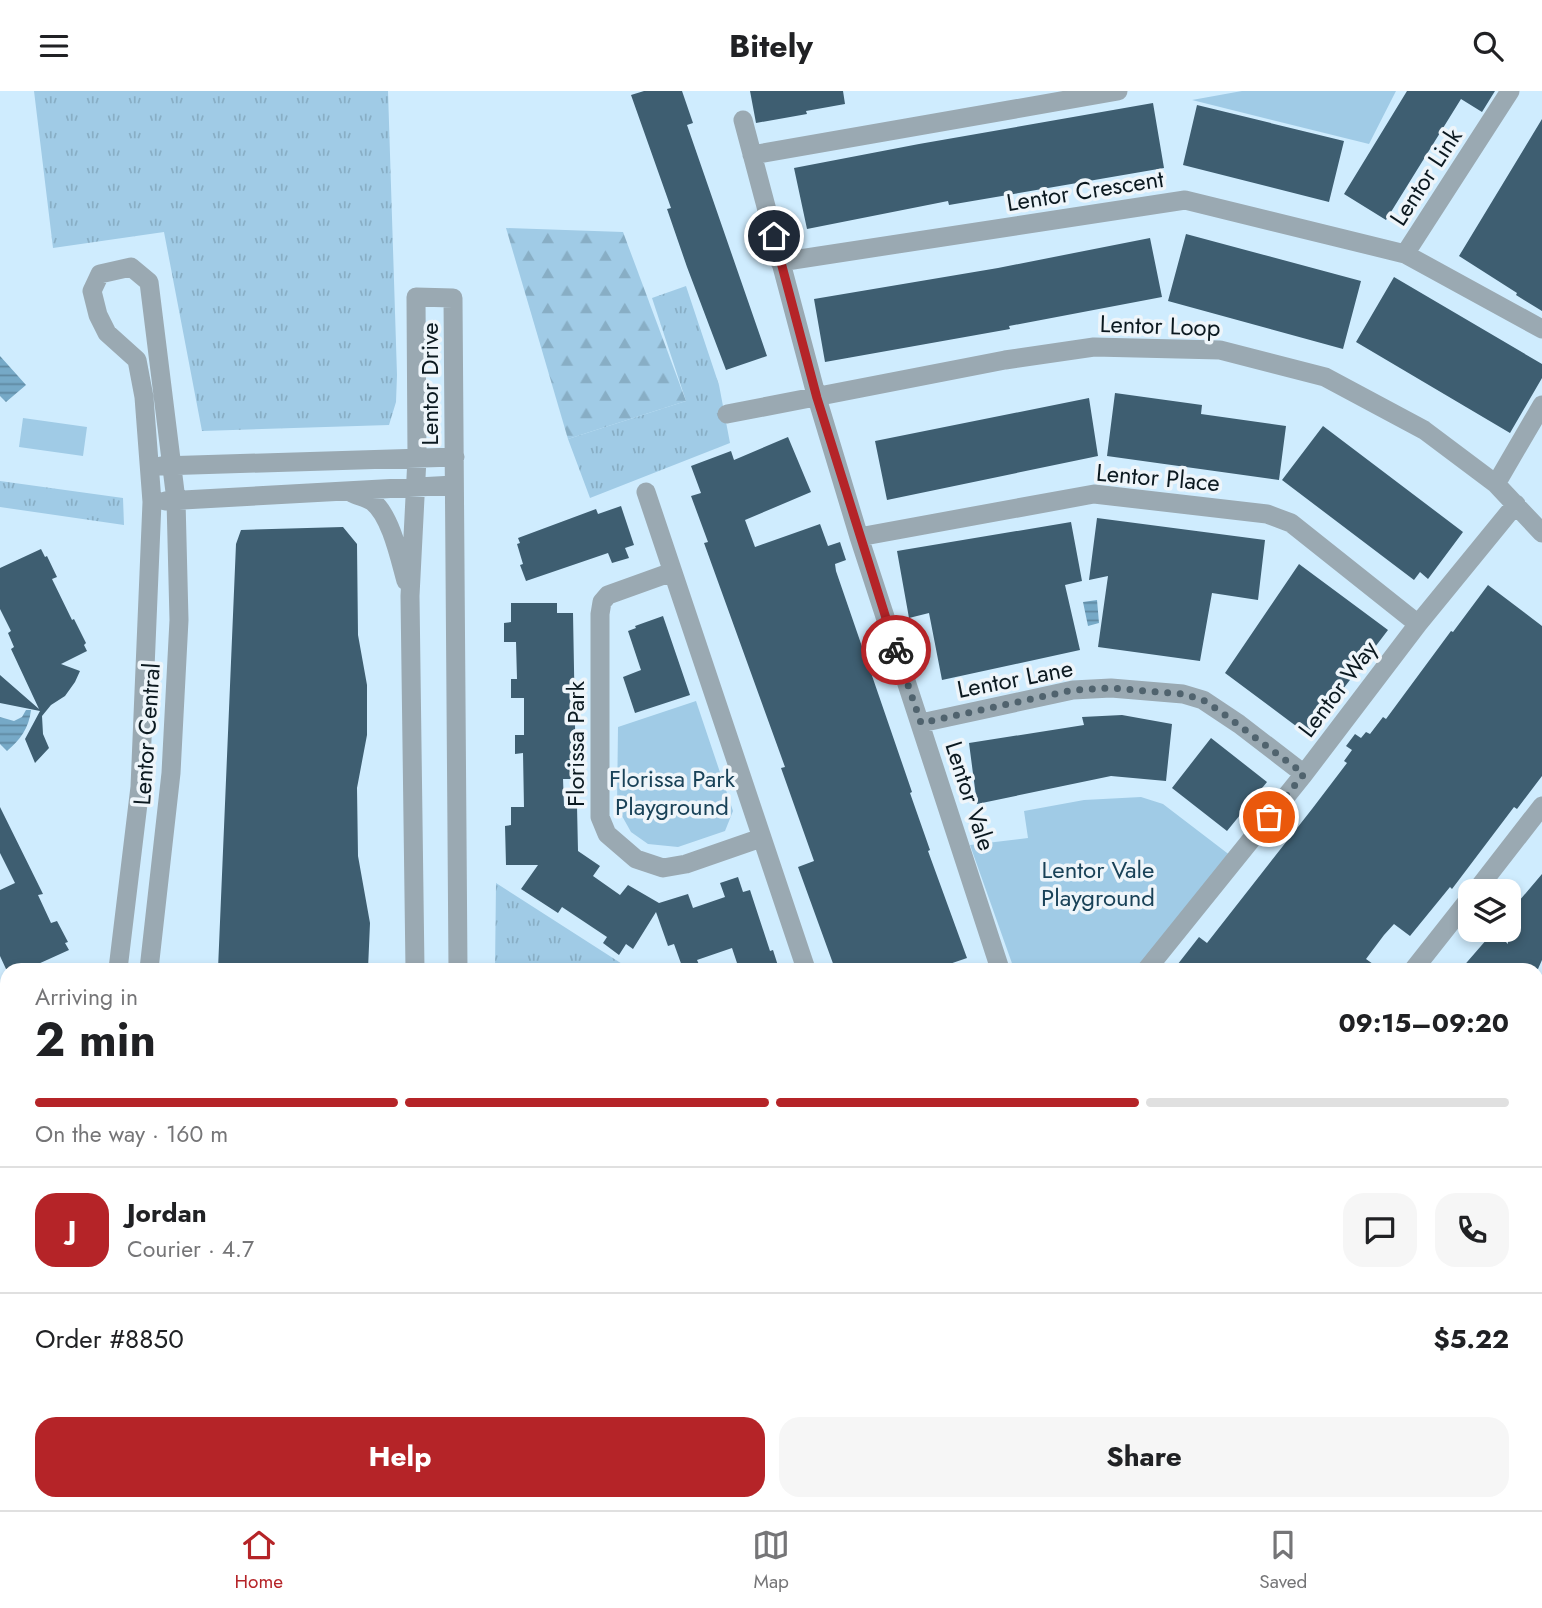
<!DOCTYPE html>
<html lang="en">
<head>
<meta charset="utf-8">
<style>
	body { margin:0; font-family:Jost,sans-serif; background:#f6f6f6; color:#202124; height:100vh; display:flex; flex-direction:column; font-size:26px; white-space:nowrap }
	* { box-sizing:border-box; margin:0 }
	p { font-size:23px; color:#757577 }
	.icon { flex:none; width:38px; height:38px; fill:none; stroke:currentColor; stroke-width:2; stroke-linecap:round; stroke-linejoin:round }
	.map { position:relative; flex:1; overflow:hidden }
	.details { position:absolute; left:0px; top:872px; width:1544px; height:548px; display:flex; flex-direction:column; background:#fff; border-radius:21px 21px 0 0; box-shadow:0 4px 10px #0003 }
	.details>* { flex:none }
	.fabs { position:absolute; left:1458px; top:788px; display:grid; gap:14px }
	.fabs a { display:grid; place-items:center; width:63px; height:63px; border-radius:14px; background:#fff; box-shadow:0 4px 10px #0003; font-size:35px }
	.pin { position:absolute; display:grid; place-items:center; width:60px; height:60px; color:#fff; margin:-30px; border:4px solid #fff; border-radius:50%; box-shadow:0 2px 7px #0007 }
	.courier { position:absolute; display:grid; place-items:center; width:70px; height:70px; margin:-35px; border:5px solid #b52428; border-radius:50%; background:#fff; color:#222; box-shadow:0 2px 9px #0007 }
	.overview em { font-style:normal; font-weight:700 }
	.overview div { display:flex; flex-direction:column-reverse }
	.overview { display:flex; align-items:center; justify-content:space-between; height:119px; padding:0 35px }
	h1 { font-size:46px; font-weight:700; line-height:52px }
	.bar { display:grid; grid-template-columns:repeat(4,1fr); gap:10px 7px; align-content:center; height:84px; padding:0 35px }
	.bar i { height:9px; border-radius:5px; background:#e0e0e0 }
	.bar .on { background:#b52428 }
	.bar p { grid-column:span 4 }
	.line { display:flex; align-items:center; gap:18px; padding:0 35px; border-top:2px solid #e0e0e0 }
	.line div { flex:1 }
	.round { display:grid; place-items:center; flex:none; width:74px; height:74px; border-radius:21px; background:#f6f6f6 }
	.primary-button { display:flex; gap:14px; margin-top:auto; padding:14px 35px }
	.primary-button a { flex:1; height:80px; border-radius:21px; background:#b52428; color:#fff; font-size:28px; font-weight:700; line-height:80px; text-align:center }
	.primary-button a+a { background:#f6f6f6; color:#202124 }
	header { display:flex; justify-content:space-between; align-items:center; height:91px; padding:0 35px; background:#fff; font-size:32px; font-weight:700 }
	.dock { display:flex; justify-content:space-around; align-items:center; height:98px; border-top:2px solid #e0e0e0; background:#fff; font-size:19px; color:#757577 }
	.dock a { display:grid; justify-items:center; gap:4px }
	.dock .on { color:#b52428 }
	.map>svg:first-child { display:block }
</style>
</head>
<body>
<header><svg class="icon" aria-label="menu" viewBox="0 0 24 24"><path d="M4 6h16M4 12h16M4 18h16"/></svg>Bitely<svg class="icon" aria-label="search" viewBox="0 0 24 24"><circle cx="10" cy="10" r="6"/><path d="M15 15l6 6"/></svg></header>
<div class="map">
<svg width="1542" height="1419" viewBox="0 0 1542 1419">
	<defs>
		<pattern id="grass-tufts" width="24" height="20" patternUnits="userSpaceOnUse" patternTransform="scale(1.75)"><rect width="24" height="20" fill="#a0cbe6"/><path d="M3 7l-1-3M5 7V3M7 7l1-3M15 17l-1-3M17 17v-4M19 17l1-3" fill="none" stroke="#88aec5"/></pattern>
		<pattern id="forest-firs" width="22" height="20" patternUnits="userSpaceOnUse" patternTransform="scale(1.75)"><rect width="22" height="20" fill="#a0cbe6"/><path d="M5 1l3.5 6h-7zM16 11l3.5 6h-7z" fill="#88aec5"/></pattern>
		<pattern id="water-rules" width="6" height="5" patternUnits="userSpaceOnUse" patternTransform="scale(1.75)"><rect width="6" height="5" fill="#76a9c7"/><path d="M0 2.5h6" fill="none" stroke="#5f89a1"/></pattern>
	</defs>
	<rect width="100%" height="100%" fill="#cfecfe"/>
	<path fill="url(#grass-tufts)" d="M 34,0 L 388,0 L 397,284 L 396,311 L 389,334 L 202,340 L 164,141 L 53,157 Z
		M 686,195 L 719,294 L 730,352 L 590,407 L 568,348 L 686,310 L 652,207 Z
		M 0,390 L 123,407 L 124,434 L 0,416 Z
		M 496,792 L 630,878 L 495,878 Z
		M 0,909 L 7,917 L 7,1002 L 0,994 Z
		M 7,1222 L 7,1269 L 0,1275 L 0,1223 Z"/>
	<path fill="url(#forest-firs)" d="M 506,137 L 623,141 L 686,310 L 568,348 Z"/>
	<path fill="#a0cbe6" d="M 1242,0 L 1396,0 L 1369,53 L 1192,9 Z
		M 23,327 L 87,336 L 83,365 L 19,356 Z
		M 696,610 L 733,720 L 725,740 L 678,756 L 648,753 L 631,741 L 617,716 L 618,636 Z
		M 1141,706 L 1163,713 L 1231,765 L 1136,878 L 1014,878 L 970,754 L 1028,747 L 1024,720 L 1084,709 Z
		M 488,1412 L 620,1412 L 624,1419 L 486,1419 Z"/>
	<path fill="url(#water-rules)" d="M 0,265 L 26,294 L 6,311 L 0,305 Z
		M 1097,509 L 1099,532 L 1088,535 L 1083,511 Z
		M 26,619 L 31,619 C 29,637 20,649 7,660 L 0,653 L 0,626 L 14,630 L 22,626 Z"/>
	<path fill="#3e5e71" d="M 644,0 L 682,0 L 693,32 L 687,34 L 767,265 L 726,279 L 687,176 L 667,118 L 671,117 L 631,4 Z
		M 750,0 L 843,0 L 845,13 L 806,20 L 807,23 L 756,32 Z
		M 1407,0 L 1495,0 L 1482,21 L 1461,8 L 1386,129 L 1344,103 Z
		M 1153,12 L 1164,77 L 949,114 L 948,110 L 807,138 L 794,77 L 919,53 Z
		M 1197,14 L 1344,50 L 1329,111 L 1183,74 Z
		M 1542,28 L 1542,220 L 1516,204 L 1517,202 L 1459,165 Z
		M 1186,143 L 1361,190 L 1343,258 L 1168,210 Z
		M 1150,147 L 1162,206 L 1009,235 L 1010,238 L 825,271 L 814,208 L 998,177 Z
		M 1394,186 L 1542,273 L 1542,287 L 1510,342 L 1356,251 Z
		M 1115,302 L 1202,314 L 1201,323 L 1286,335 L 1279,389 L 1107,365 Z
		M 1089,307 L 1098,365 L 887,409 L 875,350 Z
		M 1323,335 L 1463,441 L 1428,488 L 1420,481 L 1414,489 L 1282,389 Z
		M 788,346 L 811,401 L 745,429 L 755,456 L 820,433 L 828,455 L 840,451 L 846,469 L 835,473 L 836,480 L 912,701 L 910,702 L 930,759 L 928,760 L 967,867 L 935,878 L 835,878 L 798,776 L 814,770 L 781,677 L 785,676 L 704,452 L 708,451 L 691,405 L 701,402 L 691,375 L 731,360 L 734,369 Z
		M 621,415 L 634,454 L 625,457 L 629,467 L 612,472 L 608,462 L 526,490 L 520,474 L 523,473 L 517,453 L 520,452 L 518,447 L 596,418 L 598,423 Z
		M 1097,427 L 1265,449 L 1258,509 L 1212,502 L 1200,570 L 1098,556 L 1108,485 L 1089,489 Z
		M 1071,431 L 1082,490 L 1065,494 L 1080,559 L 942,589 L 929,522 L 909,527 L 897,460 Z
		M 343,436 L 357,453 L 358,544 L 367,594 L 367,644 L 357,697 L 358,765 L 370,832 L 368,878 L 218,878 L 236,453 L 241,439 Z
		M 41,458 L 45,466 L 47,465 L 57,486 L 52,488 L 72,529 L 74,528 L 86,552 L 84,554 L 87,560 L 61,573 L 80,580 L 75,591 L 65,605 L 51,614 L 42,625 L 43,643 L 49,657 L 35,672 L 25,648 L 40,620 L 0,612 L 0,584 L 39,618 L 11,558 L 14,556 L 8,542 L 11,540 L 0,518 L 0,477 Z
		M 1299,473 L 1388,539 L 1308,644 L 1225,582 Z
		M 1488,494 L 1542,535 L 1542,685 L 1517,718 L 1514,716 L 1452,798 L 1450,796 L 1410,845 L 1394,833 L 1384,844 L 1366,868 L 1380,878 L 1174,878 L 1199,846 L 1207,852 L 1312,718 L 1347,672 L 1344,670 L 1352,659 L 1346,655 L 1355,643 L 1361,647 L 1366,641 L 1370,643 L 1383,626 L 1386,628 L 1451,540 L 1453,541 Z
		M 511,512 L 557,512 L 557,522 L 573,522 L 576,688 L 563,688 L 564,715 L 577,715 L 578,760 L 600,775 L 593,785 L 620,804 L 628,794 L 659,812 L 688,803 L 693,817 L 725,806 L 720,792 L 738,786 L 743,801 L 750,799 L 770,860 L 773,859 L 779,878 L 739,878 L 732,857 L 697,869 L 701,878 L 683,878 L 674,853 L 668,855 L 656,821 L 633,858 L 626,853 L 619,864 L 603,852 L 607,846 L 562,816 L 558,822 L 521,798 L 538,774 L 506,774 L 505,735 L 511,734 L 511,716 L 524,716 L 523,662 L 515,663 L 515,644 L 524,644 L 524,607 L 511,607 L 511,588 L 517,588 L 516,551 L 504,551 L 504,532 L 511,531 Z
		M 663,525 L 690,604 L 635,622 L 623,586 L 641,579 L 628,540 L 636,537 L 635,535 Z
		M 1122,624 L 1172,633 L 1166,690 L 1111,685 L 977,713 L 969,652 L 1084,634 L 1082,626 Z
		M 1211,647 L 1267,691 L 1227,740 L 1172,697 Z
		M 0,716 L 43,803 L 38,804 L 51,832 L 57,830 L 68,851 L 65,852 L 69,859 L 27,878 L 6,878 L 0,865 L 0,799 L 15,792 L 0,762 Z
		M 1542,783 L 1542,869 L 1538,878 L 1461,878 L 1494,840 L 1508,853 L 1508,823 Z"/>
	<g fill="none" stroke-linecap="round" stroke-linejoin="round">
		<path stroke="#9aa9b2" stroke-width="10" d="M 0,1315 L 7,1310
			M 0,1403 L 7,1406
			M 241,1419 L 250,1412"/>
		<path stroke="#9aa9b2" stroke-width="19" d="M 743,29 L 817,307 L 859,446 L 1000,878
			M 752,64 L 1118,0
			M 1405,163 L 1510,0
			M 780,171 L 1185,109 L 1405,163 L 1542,238
			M 727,323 L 1005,269 L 1094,256 L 1220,259 L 1325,286 L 1424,339 L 1496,393 L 1542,442
			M 161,375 L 455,366
			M 1496,393 L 1542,314
			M 646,401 L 806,878
			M 352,402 C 358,405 368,407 373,411 C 391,425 400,469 406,490
			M 165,410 L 454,394
			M 859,446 L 1094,403 L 1267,423 L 1291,432 L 1418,533
			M 672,481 L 608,504 L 602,511 L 600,523 L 600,726 L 607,743 L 636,768 L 663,777 L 686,773 L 761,747
			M 921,632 L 1073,599 L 1111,597 L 1183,603 L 1203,609 L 1239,633 L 1304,683
			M 1476,800 L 1542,715
			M 118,878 L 140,696 L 152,411 L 144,306 L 137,269 L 107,242 L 98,224 L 92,200 L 100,183 L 131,176 L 149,191 L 176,409 L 179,529 L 171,682 L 149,878
			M 415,878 L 410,505 L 417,367 L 416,206 L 453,207 L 458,878
			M 1147,878 L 1304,683 L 1418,533 L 1516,413
			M 1414,878 L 1470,807
			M 1536,949 L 1542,937
			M 1536,1030 L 1542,1030
			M 0,1117 L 7,1116
			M 0,1144 L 7,1143
			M 1536,1243 L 1542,1235
			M 1536,1305 L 1542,1308
			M 1467,1412 L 1482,1419
			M 365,1419 L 367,1412
			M 400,1419 L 402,1412
			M 476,1419 L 478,1412
			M 636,1419 L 638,1412
			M 845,1419 L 847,1412
			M 1051,1419 L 1053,1412
			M 1333,1419 L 1336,1412"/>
	</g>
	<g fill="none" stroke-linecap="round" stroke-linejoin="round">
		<path stroke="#50636e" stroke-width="7" stroke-dasharray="0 12.6" d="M 896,559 L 921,632 L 1073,599 L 1111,597 L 1183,603 L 1203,609 L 1221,621 L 1304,683 L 1269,726"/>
		<path stroke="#b52428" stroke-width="9" d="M 774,145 L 817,307 L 896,559"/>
	</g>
	<g text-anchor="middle" stroke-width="7" stroke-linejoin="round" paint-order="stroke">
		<g font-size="24" fill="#0b1920" stroke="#eef5fa">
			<text transform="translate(1426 86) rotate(-57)" y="8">Lentor Link</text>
			<text transform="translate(1085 100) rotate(-9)" y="8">Lentor Crescent</text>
			<text transform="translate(1160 235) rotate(2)" y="8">Lentor Loop</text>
			<text transform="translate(430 293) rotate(-90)" y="8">Lentor Drive</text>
			<text transform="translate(1158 387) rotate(5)" y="8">Lentor Place</text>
			<text transform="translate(1015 588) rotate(-11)" y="8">Lentor Lane</text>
			<text transform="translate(1338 598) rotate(-53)" y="8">Lentor Way</text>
			<text transform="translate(147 643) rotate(-86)" y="8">Lentor Central</text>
			<text transform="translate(576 653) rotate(-90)" y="8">Florissa Park</text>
			<text transform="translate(970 705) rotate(72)" y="8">Lentor Vale</text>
		</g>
		<g font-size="24" fill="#194258" stroke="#eef5fa">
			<text x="672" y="696">Florissa Park<tspan x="672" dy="28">Playground</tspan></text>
			<text x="1098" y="787">Lentor Vale<tspan x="1098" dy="28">Playground</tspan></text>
		</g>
	</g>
</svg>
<div class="fabs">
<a><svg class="icon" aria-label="layers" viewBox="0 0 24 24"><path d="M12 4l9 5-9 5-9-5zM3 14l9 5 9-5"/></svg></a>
</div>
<div class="pin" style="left:1269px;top:726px;background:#ea580c"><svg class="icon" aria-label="bag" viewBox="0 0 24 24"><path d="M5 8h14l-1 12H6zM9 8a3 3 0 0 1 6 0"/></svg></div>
<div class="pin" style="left:774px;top:145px;background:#1f2937"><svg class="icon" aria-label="home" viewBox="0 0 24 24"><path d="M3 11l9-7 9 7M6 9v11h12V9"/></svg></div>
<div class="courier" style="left:896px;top:559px"><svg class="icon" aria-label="bike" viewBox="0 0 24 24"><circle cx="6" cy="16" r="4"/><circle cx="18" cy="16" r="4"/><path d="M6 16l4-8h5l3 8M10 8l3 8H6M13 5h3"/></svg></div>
<section class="details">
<div class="overview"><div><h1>2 min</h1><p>Arriving in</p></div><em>09:15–09:20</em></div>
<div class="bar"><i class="on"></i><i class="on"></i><i class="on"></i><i></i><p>On the way · 160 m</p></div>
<div class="line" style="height:126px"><b class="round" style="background:#b52428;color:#fff">J</b><div><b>Jordan</b><p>Courier · 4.7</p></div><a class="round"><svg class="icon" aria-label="chat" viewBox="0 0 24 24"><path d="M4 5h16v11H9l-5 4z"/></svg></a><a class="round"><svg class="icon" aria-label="phone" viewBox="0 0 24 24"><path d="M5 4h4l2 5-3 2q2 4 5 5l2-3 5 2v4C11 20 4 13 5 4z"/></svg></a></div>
<div class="line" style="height:91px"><div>Order #8850</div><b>$5.22</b></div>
<div class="primary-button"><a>Help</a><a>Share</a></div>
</section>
</div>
<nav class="dock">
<a class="on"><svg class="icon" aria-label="home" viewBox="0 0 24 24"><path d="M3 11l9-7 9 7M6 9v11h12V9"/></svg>Home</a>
<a><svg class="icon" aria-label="map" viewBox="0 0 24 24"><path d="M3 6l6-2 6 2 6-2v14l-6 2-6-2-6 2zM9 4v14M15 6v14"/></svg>Map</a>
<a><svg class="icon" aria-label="saved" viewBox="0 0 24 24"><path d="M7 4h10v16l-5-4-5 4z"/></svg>Saved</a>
</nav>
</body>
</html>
